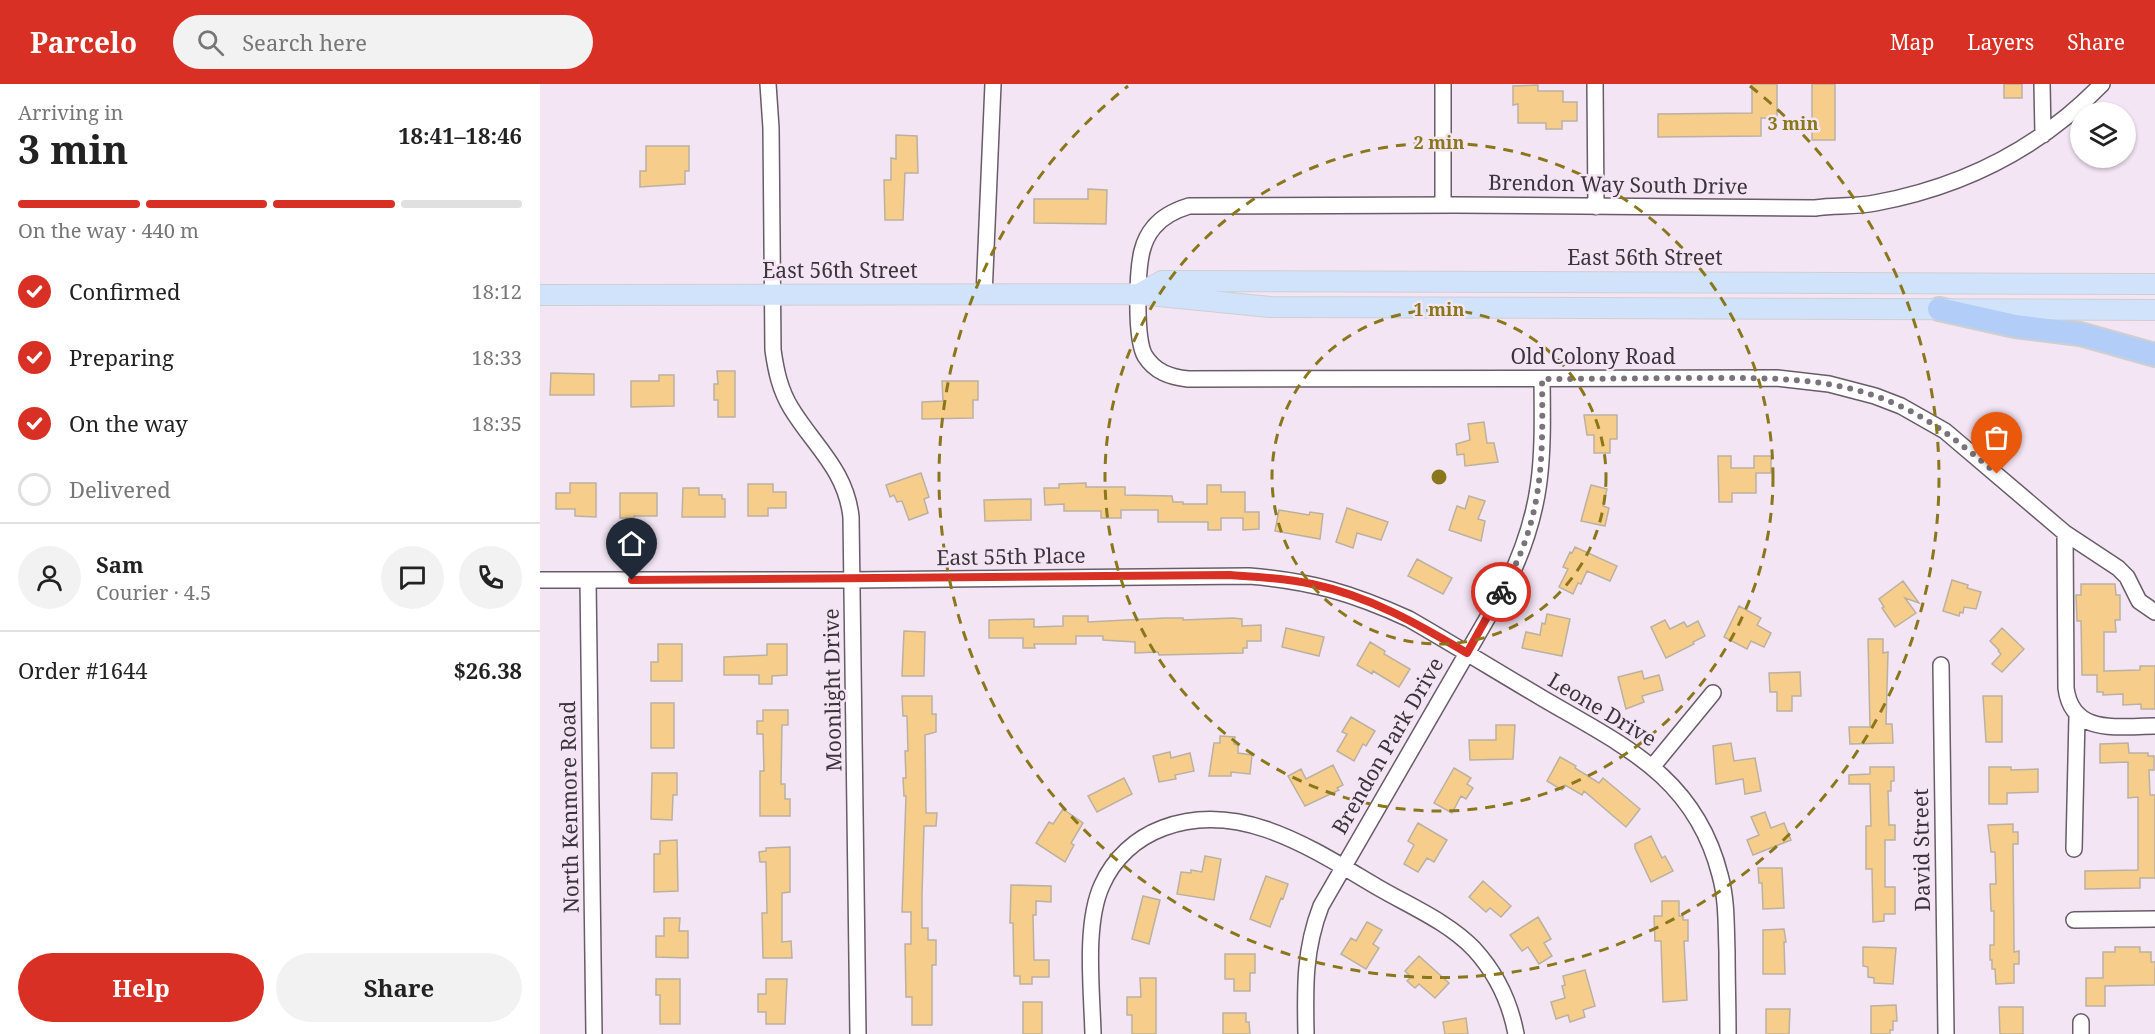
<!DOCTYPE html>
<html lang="en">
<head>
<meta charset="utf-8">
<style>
	body { margin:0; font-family:"Noto Serif",serif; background:#f2f2f2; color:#222; height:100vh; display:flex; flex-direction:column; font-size:22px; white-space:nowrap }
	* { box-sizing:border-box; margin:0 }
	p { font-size:20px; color:#767676 }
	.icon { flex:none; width:33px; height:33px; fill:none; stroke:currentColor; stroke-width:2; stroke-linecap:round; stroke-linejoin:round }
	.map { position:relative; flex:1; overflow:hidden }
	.drawer { display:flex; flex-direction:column; background:#fff; width:540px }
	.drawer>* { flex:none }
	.tools { position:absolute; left:1530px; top:18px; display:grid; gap:12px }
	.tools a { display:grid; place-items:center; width:66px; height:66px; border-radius:50%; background:#fff; box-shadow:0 2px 4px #0004; font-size:30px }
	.pin { position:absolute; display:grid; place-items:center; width:51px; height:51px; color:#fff; margin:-62px -26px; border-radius:50% 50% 50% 0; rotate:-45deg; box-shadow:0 0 6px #0007 }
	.pin .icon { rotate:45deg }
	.courier { position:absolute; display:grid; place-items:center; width:60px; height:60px; margin:-30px; border:4px solid #d93025; border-radius:50%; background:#fff; color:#222; box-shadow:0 2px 8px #0007 }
	.head em { font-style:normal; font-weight:700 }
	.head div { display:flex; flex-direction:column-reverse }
	.head { display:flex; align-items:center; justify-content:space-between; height:102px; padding:0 18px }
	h1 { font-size:39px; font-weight:700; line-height:45px }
	.bar { display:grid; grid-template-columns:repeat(4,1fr); gap:9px 6px; align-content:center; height:72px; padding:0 18px }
	.bar i { height:8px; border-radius:4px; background:#e0e0e0 }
	.bar .selected { background:#d93025 }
	.bar p { grid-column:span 4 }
	.line { display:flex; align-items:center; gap:15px; padding:0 18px; border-top:2px solid #e0e0e0 }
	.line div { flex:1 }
	.round { display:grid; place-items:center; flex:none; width:63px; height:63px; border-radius:32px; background:#f2f2f2 }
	ol { padding:0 18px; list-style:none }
	li { display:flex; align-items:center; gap:18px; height:66px }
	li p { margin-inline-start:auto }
	li .icon { padding:6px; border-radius:50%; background:#d93025; color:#fff; stroke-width:4 }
	li:last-child { color:#767676 }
	li i { width:33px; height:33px; border:3px solid #e0e0e0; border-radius:50% }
	.action { display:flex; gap:12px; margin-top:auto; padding:12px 18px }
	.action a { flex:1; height:69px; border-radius:36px; background:#d93025; color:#fff; font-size:24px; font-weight:700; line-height:69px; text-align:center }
	.action a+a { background:#f2f2f2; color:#222 }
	header { display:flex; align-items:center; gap:36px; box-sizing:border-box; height:84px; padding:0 30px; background:#d93025; color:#fff }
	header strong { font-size:28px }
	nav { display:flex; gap:33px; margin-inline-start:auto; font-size:21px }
	.search { width:420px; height:54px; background:#f2f2f2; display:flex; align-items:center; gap:15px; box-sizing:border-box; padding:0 21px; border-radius:33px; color:#767676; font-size:22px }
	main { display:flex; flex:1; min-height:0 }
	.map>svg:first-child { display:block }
</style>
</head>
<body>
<header>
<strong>Parcelo</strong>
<div class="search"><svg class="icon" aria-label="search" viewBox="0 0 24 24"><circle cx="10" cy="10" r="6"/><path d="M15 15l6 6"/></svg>Search here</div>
<nav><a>Map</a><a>Layers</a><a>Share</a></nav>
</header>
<main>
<section class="drawer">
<div class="head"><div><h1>3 min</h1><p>Arriving in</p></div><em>18:41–18:46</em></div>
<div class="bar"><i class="selected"></i><i class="selected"></i><i class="selected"></i><i></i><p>On the way · 440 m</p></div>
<ol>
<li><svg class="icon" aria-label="check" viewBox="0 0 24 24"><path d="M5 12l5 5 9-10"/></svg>Confirmed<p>18:12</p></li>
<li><svg class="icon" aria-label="check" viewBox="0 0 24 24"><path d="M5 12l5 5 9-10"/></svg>Preparing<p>18:33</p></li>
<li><svg class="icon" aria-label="check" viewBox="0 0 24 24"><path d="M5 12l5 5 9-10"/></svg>On the way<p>18:35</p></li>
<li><i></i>Delivered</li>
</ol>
<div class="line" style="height:108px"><a class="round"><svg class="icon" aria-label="person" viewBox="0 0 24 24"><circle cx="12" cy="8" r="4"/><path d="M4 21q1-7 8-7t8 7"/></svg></a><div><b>Sam</b><p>Courier · 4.5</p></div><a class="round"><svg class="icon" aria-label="chat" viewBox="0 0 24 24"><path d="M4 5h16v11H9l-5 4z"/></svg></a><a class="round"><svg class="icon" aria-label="phone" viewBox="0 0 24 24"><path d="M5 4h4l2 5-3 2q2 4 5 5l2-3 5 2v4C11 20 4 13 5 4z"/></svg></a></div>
<div class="line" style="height:78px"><div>Order #1644</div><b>$26.38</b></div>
<div class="action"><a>Help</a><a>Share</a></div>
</section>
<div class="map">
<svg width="1615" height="950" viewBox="0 0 1615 950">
	<rect width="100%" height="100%" fill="#f3e5f4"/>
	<path fill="#f7cd8b" stroke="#bbb1a1" stroke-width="1.5" d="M 1212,0 L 1237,0 L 1237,34 L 1221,34 L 1221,52 L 1118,53 L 1118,30 L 1212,29 Z
		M 1272,0 L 1295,0 L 1295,56 L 1272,56 Z
		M 1464,0 L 1482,0 L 1482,14 L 1464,14 Z
		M 998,1 L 998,7 L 1023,7 L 1023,18 L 1037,18 L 1037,37 L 1022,37 L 1022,45 L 1006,45 L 1006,39 L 978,39 L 978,20 L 973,21 L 973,2 Z
		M 356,51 L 377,52 L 378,89 L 365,89 L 363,136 L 345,136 L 344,96 L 351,96 L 351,74 L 356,75 Z
		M 106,62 L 149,62 L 149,87 L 145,87 L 145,100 L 100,103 L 100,87 L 106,87 Z
		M 548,105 L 567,106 L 566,140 L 494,139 L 494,115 L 548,115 Z
		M 177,287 L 195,287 L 195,333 L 178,333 L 178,316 L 174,316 L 174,300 L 178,300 Z
		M 11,289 L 54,290 L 54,311 L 10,311 Z
		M 119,291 L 134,291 L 134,322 L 91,323 L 91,297 L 119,297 Z
		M 402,297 L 438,297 L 438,316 L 433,316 L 433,334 L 382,335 L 382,318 L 403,317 Z
		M 1044,331 L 1077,331 L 1077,355 L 1070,355 L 1070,369 L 1054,369 L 1054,351 L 1047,351 Z
		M 944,338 L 947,359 L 954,359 L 958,378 L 925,382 L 924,370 L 917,371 L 916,360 L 930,356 L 928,340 Z
		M 1178,372 L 1191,372 L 1191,384 L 1214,384 L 1214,372 L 1231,372 L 1231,389 L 1216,389 L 1216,409 L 1192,409 L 1192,418 L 1179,418 Z
		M 381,389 L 389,413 L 384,415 L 388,429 L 369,436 L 362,417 L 357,418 L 354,411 L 350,413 L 346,401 Z
		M 30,399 L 56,399 L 56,433 L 35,432 L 35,425 L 16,425 L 16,409 L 30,409 Z
		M 546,399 L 546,403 L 585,403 L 585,411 L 632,412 L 633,418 L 643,418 L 643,420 L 667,420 L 667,401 L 681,401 L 681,408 L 705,408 L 705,428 L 719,428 L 719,445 L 703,446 L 703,434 L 681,434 L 681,446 L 668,446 L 668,438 L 618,438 L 618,426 L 581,426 L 581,434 L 561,434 L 561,427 L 524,427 L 524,420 L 505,421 L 504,404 L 519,404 L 519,400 Z
		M 208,400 L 233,400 L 233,408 L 246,408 L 246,424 L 228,424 L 228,432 L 208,432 Z
		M 1051,401 L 1067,405 L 1063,422 L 1069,424 L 1065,442 L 1041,437 Z
		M 143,404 L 159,404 L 159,411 L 182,411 L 182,415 L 185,415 L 185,433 L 142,433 Z
		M 80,409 L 117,409 L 117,432 L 94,432 L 94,434 L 80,434 Z
		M 929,412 L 945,417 L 938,435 L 945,437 L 941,457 L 909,446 L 917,422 L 925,425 Z
		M 491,415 L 491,436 L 445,437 L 444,416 Z
		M 807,424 L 848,438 L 841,456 L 817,449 L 813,464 L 796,458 Z
		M 739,426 L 769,431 L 770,428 L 783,430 L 780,455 L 735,447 Z
		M 1035,463 L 1077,482 L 1070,497 L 1047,487 L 1041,500 L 1038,499 L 1033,510 L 1019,503 L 1028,485 L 1023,483 L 1030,468 L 1032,469 Z
		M 877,475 L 912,494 L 903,510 L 868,492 Z
		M 1412,496 L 1428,501 L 1427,504 L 1441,508 L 1436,525 L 1424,523 L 1423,529 L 1420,528 L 1419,532 L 1403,527 Z
		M 1363,497 L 1379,519 L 1365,514 L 1376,529 L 1355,543 L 1342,524 L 1344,523 L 1339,515 Z
		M 1541,500 L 1575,500 L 1576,511 L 1580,511 L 1580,536 L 1575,536 L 1576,548 L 1564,548 L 1564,587 L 1600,586 L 1600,582 L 1615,582 L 1615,625 L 1601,625 L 1601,620 L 1583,621 L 1583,610 L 1563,611 L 1563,608 L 1557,608 L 1557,591 L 1542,591 L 1541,537 L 1537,537 L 1536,511 L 1541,511 Z
		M 1199,522 L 1221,534 L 1217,541 L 1231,549 L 1224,563 L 1211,557 L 1207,565 L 1184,553 Z
		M 1007,530 L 1030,535 L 1022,572 L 982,564 L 986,548 L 1000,551 L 1002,539 L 1005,540 Z
		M 523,532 L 548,532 L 548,538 L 625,534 L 643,534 L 643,536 L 693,534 L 702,535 L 702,542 L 721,541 L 721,557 L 707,557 L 707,564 L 703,564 L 703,569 L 619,571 L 618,568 L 595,569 L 595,558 L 563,556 L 563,552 L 536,552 L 536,560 L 494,560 L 495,564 L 483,564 L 483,554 L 449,554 L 449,536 L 494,535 L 494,543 L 523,542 Z
		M 1125,536 L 1130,545 L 1144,538 L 1147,543 L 1158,537 L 1165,552 L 1153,558 L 1154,560 L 1126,574 L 1111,543 Z
		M 746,544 L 784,553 L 779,572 L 742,563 Z
		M 1462,544 L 1484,565 L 1462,588 L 1452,580 L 1461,570 L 1458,567 L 1459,566 L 1450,557 Z
		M 364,547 L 385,548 L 384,592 L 362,592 Z
		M 1328,555 L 1343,555 L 1343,569 L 1348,568 L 1346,640 L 1352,640 L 1353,659 L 1310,660 L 1309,643 L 1330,643 Z
		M 830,558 L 845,567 L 844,570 L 870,585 L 859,603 L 833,587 L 832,590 L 817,581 Z
		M 118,560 L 142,560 L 142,597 L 111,597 L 111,578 L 118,578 Z
		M 227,560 L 247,560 L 247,591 L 232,592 L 232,600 L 219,600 L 219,591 L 184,591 L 184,573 L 227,571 Z
		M 1102,587 L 1104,595 L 1119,591 L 1123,606 L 1102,612 L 1104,618 L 1086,625 L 1078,593 Z
		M 1260,588 L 1261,612 L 1252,612 L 1252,627 L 1237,627 L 1237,608 L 1230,608 L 1229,589 Z
		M 362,612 L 392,612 L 392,630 L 396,630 L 396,648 L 385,651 L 386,729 L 397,729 L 396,742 L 384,742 L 382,811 L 382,844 L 388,844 L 388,856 L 396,856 L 396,881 L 392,881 L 392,941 L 372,941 L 372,913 L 366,913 L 365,860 L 371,860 L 371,828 L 362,828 L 366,712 L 364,712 L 363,694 L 366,694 L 365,667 L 368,667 L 367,632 L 363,632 Z
		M 1443,612 L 1462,612 L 1462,658 L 1446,658 Z
		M 111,619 L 134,619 L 134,664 L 111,664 Z
		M 223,626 L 248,626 L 248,641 L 242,641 L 241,700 L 245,700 L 245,715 L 250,715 L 250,732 L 220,732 L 220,687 L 224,687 L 223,650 L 217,650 L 217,637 L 223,637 Z
		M 811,633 L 835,647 L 826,662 L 823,660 L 814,677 L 797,667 L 807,650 L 802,648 Z
		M 956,641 L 975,641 L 973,675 L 930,676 L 929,656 L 956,656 Z
		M 680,652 L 695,653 L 694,660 L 698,661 L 698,669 L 712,671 L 710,690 L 691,688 L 691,692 L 669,692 L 674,659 L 680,659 Z
		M 1191,659 L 1194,677 L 1215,674 L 1221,707 L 1205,710 L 1203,695 L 1176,700 L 1173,662 Z
		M 1588,659 L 1589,669 L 1608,669 L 1608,672 L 1614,672 L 1614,686 L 1609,686 L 1610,711 L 1615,711 L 1615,794 L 1600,794 L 1600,804 L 1545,805 L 1545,787 L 1598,786 L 1598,713 L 1588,714 L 1588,678 L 1560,679 L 1560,660 Z
		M 630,668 L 631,674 L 650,669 L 654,687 L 635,691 L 636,695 L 619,698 L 613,672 Z
		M 1020,673 L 1036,682 L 1035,684 L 1059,699 L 1063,694 L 1100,725 L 1086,743 L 1044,707 L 1042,711 L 1025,701 L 1022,706 L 1007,697 Z
		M 793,681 L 803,701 L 797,704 L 799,706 L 765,722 L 748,692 L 761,685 L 766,695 Z
		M 1330,683 L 1354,683 L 1354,697 L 1351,697 L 1351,707 L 1348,707 L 1349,741 L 1355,741 L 1355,756 L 1345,756 L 1345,803 L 1355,803 L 1355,830 L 1344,830 L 1344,837 L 1333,838 L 1332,785 L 1326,785 L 1326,742 L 1331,742 L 1330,700 L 1309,700 L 1309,691 L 1330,690 Z
		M 1449,683 L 1471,683 L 1471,686 L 1498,685 L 1498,708 L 1467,709 L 1467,720 L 1449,720 Z
		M 914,684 L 931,694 L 927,700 L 933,704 L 926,715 L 921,712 L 912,729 L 894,719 Z
		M 112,689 L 137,689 L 137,711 L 133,711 L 132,736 L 111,735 Z
		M 584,694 L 592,710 L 557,728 L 548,712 Z
		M 523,725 L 543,739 L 531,759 L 534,761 L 525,778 L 496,759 L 509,738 L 513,740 Z
		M 1225,728 L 1231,744 L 1244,739 L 1251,756 L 1213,771 L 1207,756 L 1219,751 L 1211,733 Z
		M 878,739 L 907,756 L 894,778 L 887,774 L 878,788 L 864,780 L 874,761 L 868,757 Z
		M 1473,740 L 1473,748 L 1478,748 L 1478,760 L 1473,760 L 1474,860 L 1474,868 L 1479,867 L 1479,880 L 1474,880 L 1474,899 L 1456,900 L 1455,885 L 1452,885 L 1452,876 L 1450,876 L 1450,861 L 1454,861 L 1454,827 L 1451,827 L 1450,800 L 1456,800 L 1455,768 L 1451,768 L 1448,741 Z
		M 1111,752 L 1122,774 L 1125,772 L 1133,787 L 1111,798 L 1095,764 L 1095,760 Z
		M 137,756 L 138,807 L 114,808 L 114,770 L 120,770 L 120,757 Z
		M 250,763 L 250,808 L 242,809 L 242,858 L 251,857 L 252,874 L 223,874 L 222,829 L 227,829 L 226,778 L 220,778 L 219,768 L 226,767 L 226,764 Z
		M 665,772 L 681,775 L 674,816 L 637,810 L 641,788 L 651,789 L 651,786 L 662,788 Z
		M 1218,784 L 1242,784 L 1244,824 L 1223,825 L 1222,799 L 1219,799 Z
		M 726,792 L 748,800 L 743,815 L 741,814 L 730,843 L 710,835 Z
		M 943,797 L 971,822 L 961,833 L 950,824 L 946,828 L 929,813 Z
		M 471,801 L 511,802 L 511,818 L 496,817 L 496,831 L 493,831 L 494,876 L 509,876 L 509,893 L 492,893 L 492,900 L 480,900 L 480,892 L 474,892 L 473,839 L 470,839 Z
		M 603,812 L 620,816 L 609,860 L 592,855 Z
		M 1122,817 L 1139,817 L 1139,832 L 1143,832 L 1143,836 L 1148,836 L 1148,857 L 1144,857 L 1147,916 L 1123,918 L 1121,857 L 1115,857 L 1114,832 L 1122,832 Z
		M 998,833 L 1011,855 L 1004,859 L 1012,872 L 999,880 L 988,863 L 982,867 L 970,851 Z
		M 124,834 L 140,834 L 139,847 L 148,847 L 148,874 L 116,873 L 116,852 L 124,852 Z
		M 827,838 L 842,846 L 833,860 L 839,864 L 826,885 L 801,870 L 811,854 L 816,857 Z
		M 1244,845 L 1246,858 L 1244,858 L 1245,890 L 1223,890 L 1223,846 Z
		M 1323,863 L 1356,864 L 1353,900 L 1334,899 L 1334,894 L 1328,893 L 1328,883 L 1323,882 Z
		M 1575,863 L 1600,863 L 1600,868 L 1611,868 L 1611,878 L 1615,878 L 1615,901 L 1565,902 L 1565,922 L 1546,922 L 1546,894 L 1563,894 L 1563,868 L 1575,868 Z
		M 685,870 L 715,870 L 715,889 L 710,889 L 710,907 L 694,907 L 694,895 L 685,895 Z
		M 879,872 L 909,899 L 895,914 L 879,900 L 875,904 L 867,897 L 871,893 L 865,887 Z
		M 1045,886 L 1055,922 L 1043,926 L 1045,933 L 1030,938 L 1028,931 L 1016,935 L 1011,918 L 1025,914 L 1022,902 L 1025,901 L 1023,892 Z
		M 600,894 L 616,894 L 616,950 L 592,950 L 592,931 L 587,931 L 587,913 L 601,913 Z
		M 116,895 L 140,895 L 140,940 L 120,940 L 120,911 L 116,911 Z
		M 226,895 L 247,895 L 245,940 L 226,940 L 226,928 L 218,928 L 218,910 L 226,910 Z
		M 483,918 L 502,918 L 502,950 L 483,950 Z
		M 1356,921 L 1357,937 L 1353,937 L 1353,946 L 1350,946 L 1350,950 L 1331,950 L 1331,922 Z
		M 1459,923 L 1483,923 L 1483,950 L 1460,950 Z
		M 1226,925 L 1250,925 L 1249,950 L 1226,950 Z
		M 683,929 L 706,929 L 706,938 L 709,938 L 710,950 L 683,950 Z
		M 926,934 L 928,950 L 905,950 L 903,938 Z"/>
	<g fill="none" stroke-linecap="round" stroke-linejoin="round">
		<g stroke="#685c68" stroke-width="18">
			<path id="minor" d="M 228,0 L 231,44 L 233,266 C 236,287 240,306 251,324 C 274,362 306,386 311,433 L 318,950
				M 1055,0 L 1056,123
				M 1502,0 L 1503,51
				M 1562,0 C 1500,64 1422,103 1335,119 C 1315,123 1295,121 1275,124 L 915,121 L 649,122 C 636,126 623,132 614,143 C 608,150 604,159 602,167 C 597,188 595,255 605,272 C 615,288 630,293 648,295 L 1237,294 L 1289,300 L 1335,312 L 1361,322 L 1405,347 L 1525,449 L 1578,484 L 1587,493 L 1599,517 L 1615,528
				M 903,121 L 903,0
				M 444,212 L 453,0
				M 1525,449 L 1526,604 C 1532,652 1579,642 1615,642
				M 0,496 L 313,496 L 709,492 C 771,497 812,509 869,535 C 914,561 958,588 1002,614 C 1082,661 1155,692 1180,791 C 1187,816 1186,842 1187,868 C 1187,895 1188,923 1188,950
				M 48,496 L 54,950
				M 1401,581 L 1406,950
				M 1113,682 L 1173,609
				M 1534,765 L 1537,632
				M 1534,836 L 1615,835
				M 1541,938 L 1541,950
				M 553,950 C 552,907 544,840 562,801 C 574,774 596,754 623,744 C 701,715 774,766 839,804 C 870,822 908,838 934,865 C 956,889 970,918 976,950
				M 766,950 C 765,904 764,866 781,822 L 967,500 C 1004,424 1003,376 1002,295"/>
		</g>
		<g stroke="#d0cfd0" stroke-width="22">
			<path id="major" d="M 599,210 L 622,197 L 1615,200
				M 0,211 L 599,210 L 730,223 L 1615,226"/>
		</g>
		<g stroke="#d0cfd0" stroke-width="26">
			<path id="highway" d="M 1399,225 L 1475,242 L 1540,250 L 1615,271"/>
		</g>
		<use href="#minor" stroke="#fff" stroke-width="15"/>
		<use href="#major" stroke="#d1e2fb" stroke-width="20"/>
		<use href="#highway" stroke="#b2cef8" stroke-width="22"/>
	</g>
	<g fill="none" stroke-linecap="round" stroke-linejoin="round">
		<path stroke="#7b737c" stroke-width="6" stroke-dasharray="0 10.8" d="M 961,508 C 1004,436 1003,375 1002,295 C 1056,295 1109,294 1162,294 C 1230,294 1297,292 1360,322 C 1397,339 1426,364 1457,390"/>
		<path stroke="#d93025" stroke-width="8" d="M 92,496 L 690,491 C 718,493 745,494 772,500 C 829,512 878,540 927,569 L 961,508"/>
	</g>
	<g fill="none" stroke="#8a771b" stroke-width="3" stroke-dasharray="10 8">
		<circle cx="899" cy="393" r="167"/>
		<circle cx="899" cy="393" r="334"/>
		<path d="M1210 2A500 500 0 1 1 588 2"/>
	</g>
	<g text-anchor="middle" stroke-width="5" stroke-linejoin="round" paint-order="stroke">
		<g font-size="21" fill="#3b353b" stroke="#f3e5f4">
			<text transform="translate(1078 101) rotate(1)" y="7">Brendon Way South Drive</text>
			<text x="1105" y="181">East 56th Street</text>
			<text x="300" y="194">East 56th Street</text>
			<text x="1053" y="280">Old Colony Road</text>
			<text transform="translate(471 473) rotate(-1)" y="7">East 55th Place</text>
			<text transform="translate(293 606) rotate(-91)" y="7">Moonlight Drive</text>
			<text transform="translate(1062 626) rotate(31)" y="7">Leone Drive</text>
			<text transform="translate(848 662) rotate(-60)" y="7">Brendon Park Drive</text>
			<text transform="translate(30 723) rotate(-91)" y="7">North Kenmore Road</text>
			<text transform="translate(1382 766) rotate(-91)" y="7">David Street</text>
		</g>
	</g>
	<circle cx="899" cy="393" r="9" fill="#8a771b" stroke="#f3e5f4" stroke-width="3"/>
	<g font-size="18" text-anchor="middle" font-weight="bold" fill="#8a771b" stroke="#f3e5f4" stroke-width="5" stroke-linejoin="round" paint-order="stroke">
		<text x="1253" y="46">3 min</text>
		<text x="899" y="65">2 min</text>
		<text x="899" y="232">1 min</text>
	</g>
</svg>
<div class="tools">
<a><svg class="icon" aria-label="layers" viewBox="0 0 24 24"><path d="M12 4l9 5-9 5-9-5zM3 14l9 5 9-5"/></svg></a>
</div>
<div class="pin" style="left:1457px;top:390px;background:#ea580c"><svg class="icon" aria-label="bag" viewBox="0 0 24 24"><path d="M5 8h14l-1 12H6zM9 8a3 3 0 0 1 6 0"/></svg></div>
<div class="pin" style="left:92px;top:496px;background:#1f2937"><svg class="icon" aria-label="home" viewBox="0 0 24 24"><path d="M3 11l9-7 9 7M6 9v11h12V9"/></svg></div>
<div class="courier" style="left:961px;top:508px"><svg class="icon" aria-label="bike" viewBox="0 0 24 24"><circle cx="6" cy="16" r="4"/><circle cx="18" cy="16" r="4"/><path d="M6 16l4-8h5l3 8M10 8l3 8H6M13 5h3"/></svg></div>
</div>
</main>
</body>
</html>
